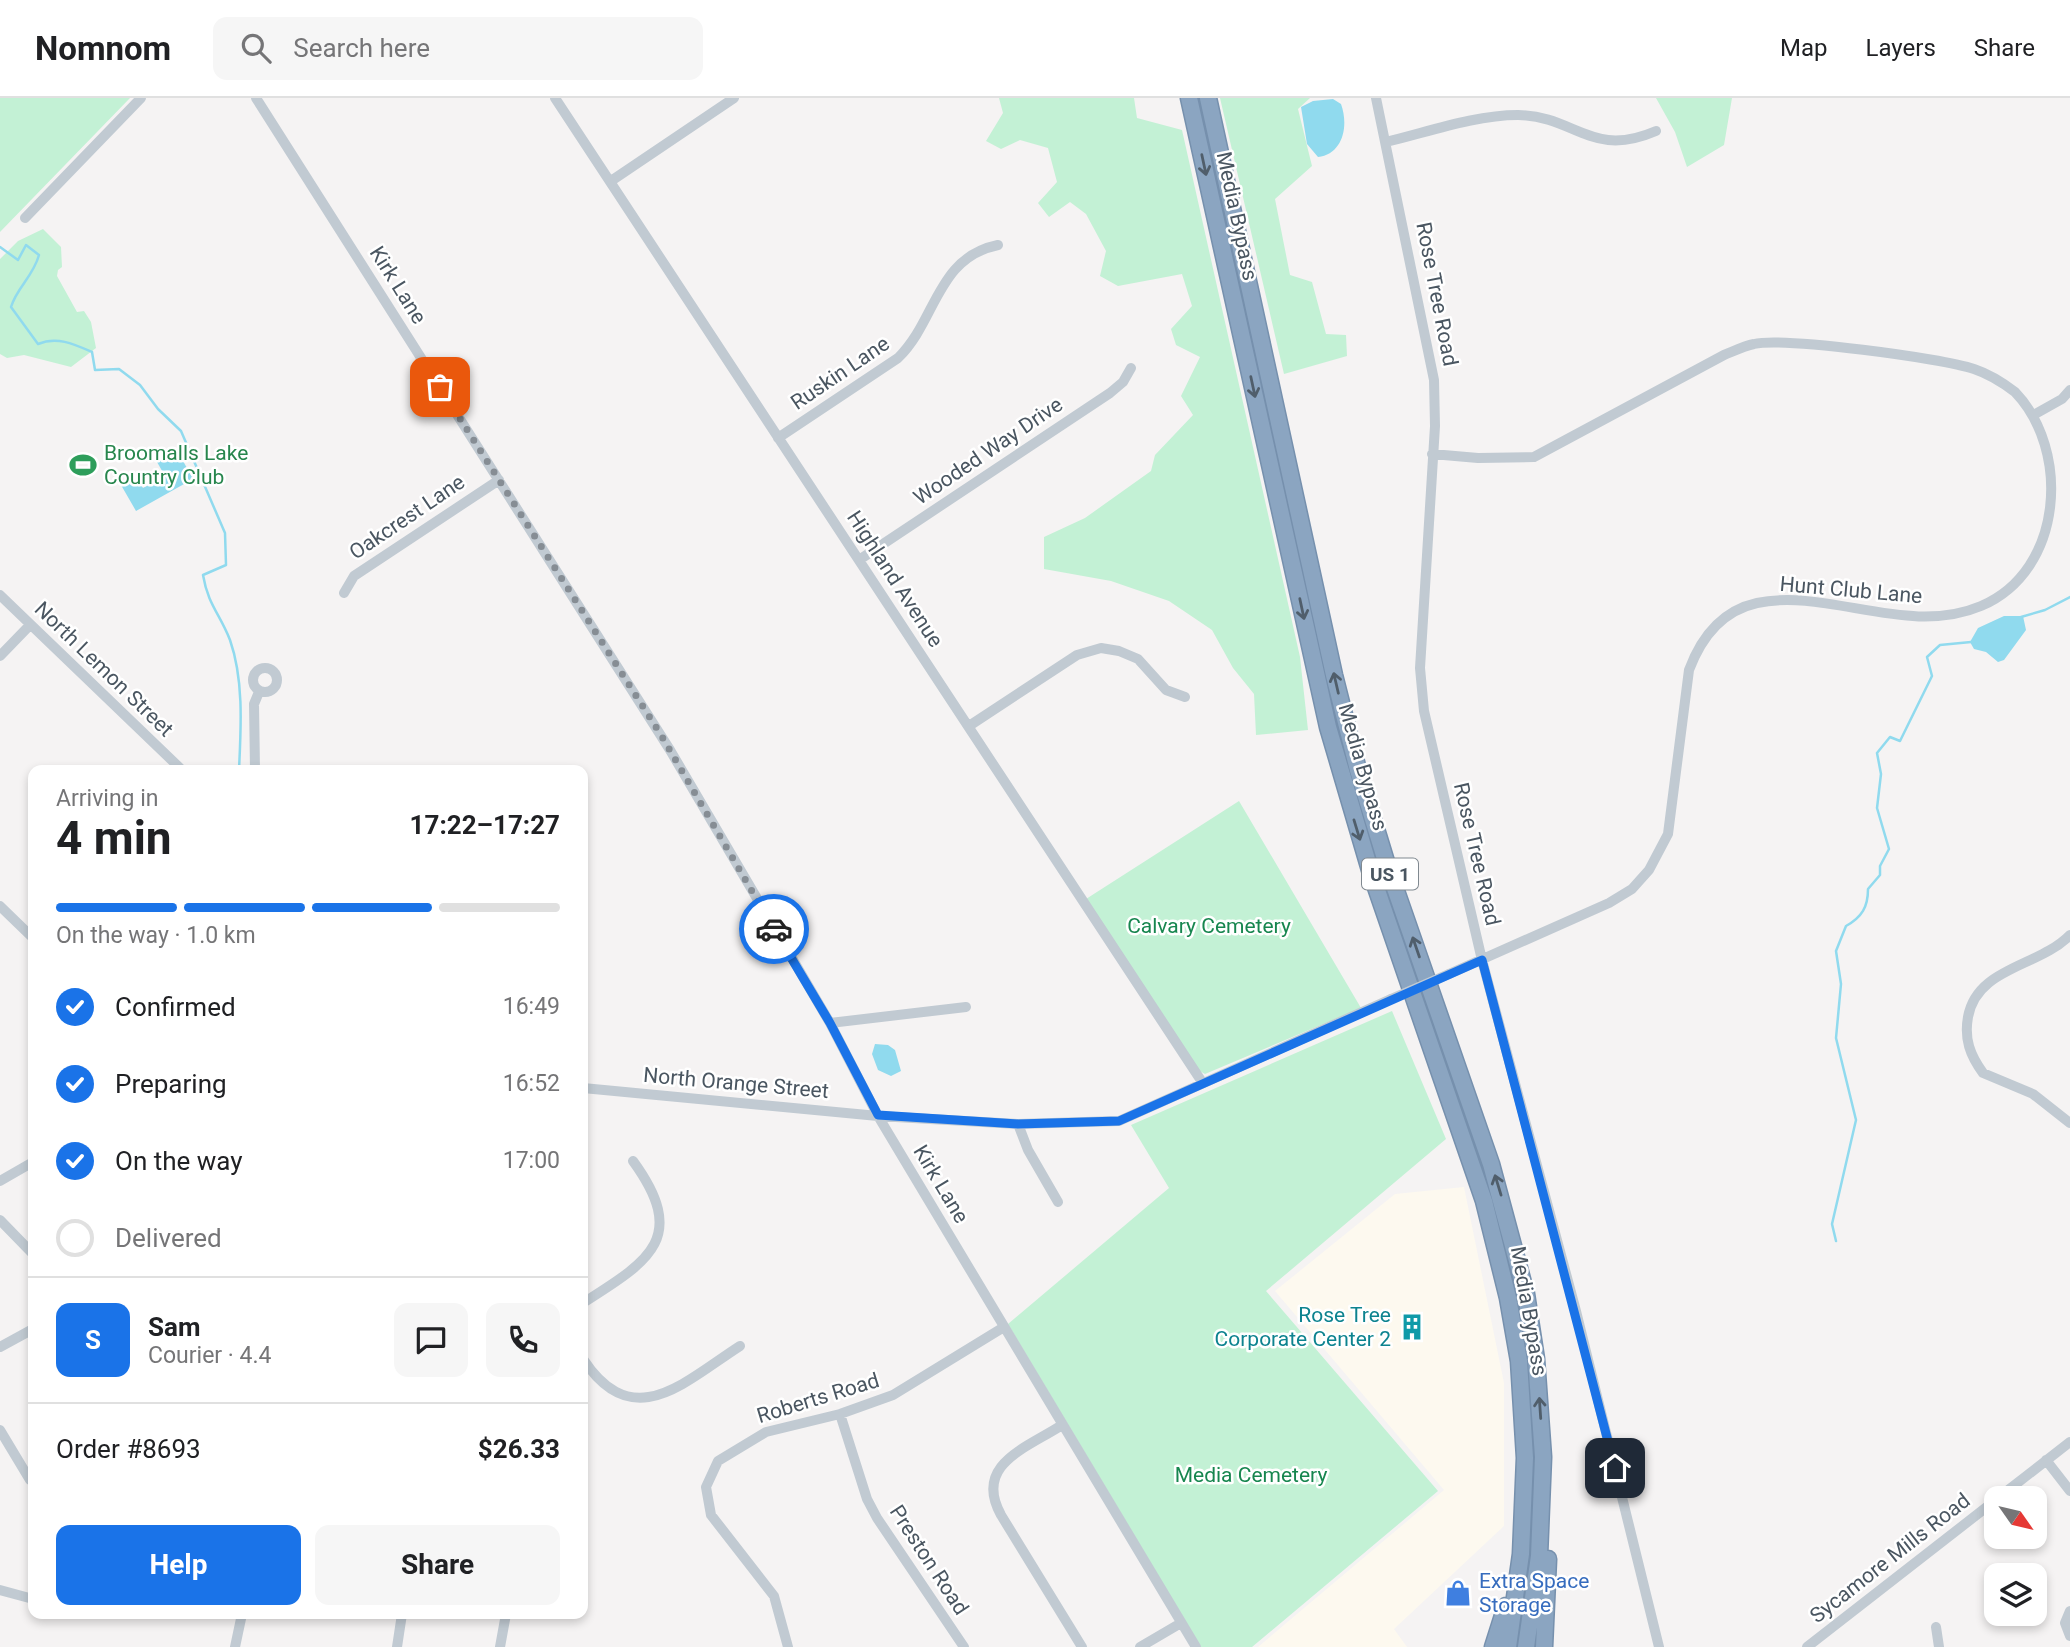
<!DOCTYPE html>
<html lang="en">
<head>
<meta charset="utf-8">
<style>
	body { margin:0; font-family:Roboto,sans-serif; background:#f6f6f6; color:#202124; height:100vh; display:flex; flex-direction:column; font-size:26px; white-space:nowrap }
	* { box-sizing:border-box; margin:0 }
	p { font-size:23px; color:#757577 }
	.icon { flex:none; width:38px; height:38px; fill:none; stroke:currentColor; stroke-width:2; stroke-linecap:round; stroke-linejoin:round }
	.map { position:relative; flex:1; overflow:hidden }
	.details { position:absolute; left:28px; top:667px; width:560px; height:854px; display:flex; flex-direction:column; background:#fff; border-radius:14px; box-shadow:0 4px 10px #0003 }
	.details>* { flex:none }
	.needle { width:46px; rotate:124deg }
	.tools { position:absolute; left:1984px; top:1388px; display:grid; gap:14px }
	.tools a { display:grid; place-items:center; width:63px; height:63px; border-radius:14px; background:#fff; box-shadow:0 4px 10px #0003; font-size:35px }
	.pin { position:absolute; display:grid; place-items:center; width:60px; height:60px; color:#fff; margin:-30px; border-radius:14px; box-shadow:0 4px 10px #0006 }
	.courier { position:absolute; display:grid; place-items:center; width:70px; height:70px; margin:-35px; border:5px solid #1a73e8; border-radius:50%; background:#fff; color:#222; box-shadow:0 2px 9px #0007 }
	.headline em { font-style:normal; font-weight:700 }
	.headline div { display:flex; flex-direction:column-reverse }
	.headline { display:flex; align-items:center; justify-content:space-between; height:119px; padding:0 28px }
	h1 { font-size:46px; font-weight:700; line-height:52px }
	.bar { display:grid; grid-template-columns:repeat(4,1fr); gap:10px 7px; align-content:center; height:84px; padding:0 28px }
	.bar i { height:9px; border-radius:5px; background:#e0e0e0 }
	.bar .on { background:#1a73e8 }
	.bar p { grid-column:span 4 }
	.line { display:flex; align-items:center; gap:18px; padding:0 28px; border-top:2px solid #e0e0e0 }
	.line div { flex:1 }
	.round { display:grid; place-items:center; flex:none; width:74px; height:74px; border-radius:14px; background:#f6f6f6 }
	ol { padding:0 28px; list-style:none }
	li { display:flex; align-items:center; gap:21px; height:77px }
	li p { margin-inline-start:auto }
	li .icon { padding:7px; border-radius:50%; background:#1a73e8; color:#fff; stroke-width:4 }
	li:last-child { color:#757577 }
	li i { width:38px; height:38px; border:4px solid #e0e0e0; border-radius:50% }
	.button { display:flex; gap:14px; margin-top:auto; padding:14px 28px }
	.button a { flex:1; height:80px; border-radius:14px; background:#1a73e8; color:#fff; font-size:28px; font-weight:700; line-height:80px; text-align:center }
	.button a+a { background:#f6f6f6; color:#202124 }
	header { display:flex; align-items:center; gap:42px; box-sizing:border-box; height:98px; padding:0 35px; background:#fff; border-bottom:2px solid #e0e0e0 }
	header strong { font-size:33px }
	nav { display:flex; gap:38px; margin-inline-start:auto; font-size:24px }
	.search { width:490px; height:63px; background:#f6f6f6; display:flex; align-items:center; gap:18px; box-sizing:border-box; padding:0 24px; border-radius:14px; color:#757577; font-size:26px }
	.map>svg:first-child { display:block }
</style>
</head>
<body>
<header>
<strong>Nomnom</strong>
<div class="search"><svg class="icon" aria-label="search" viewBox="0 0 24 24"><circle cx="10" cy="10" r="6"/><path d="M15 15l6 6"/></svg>Search here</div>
<nav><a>Map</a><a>Layers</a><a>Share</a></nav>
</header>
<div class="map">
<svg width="2070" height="1549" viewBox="0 0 2070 1549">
	<rect width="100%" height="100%" fill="#f5f3f3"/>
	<path fill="#fdf9ef" d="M 1464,1089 L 1504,1285 L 1504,1428 L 1394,1531 L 1407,1549 L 1258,1549 L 1444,1392 L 1275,1193 L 1395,1096 Z"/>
	<path fill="#c3f1d5" d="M 0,0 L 130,0 L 0,134 Z
		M 999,0 L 1134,0 L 1137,20 L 1182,32 L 1300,559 L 1308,632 L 1256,637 L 1254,596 L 1233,570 L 1212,532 L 1169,503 L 1111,483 L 1044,471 L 1044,439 L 1085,420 L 1151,373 L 1155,357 L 1193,317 L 1181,298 L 1200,259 L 1176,247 L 1171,231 L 1192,208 L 1182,176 L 1118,188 L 1100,178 L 1106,153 L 1086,116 L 1070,104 L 1049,119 L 1038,105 L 1057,84 L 1048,50 L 1020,42 L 1001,51 L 986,43 L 1003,15 Z
		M 1220,0 L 1310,0 L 1298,11 L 1312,68 L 1275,101 L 1290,177 L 1312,184 L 1326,236 L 1346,237 L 1347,258 L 1284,276 Z
		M 1656,0 L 1732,0 L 1724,47 L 1687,69 L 1675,34 Z
		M 43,131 L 61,149 L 62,169 L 58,172 L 57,178 L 77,214 L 84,213 L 91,224 L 96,250 L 71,269 L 24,257 L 7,260 L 0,256 L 0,161 L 18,143 Z
		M 1239,703 L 1361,910 L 1205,976 L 1198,972 L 1086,801 Z
		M 1392,913 L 1446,1041 L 1266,1193 L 1438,1393 L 1252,1549 L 1201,1549 L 1008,1226 L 1169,1090 L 1131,1027 Z"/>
	<path fill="#90daee" d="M 1333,1 L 1341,6 C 1349,28 1343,56 1318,59 L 1307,46 L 1301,9 L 1313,3 Z
		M 177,352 L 193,381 L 136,413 L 121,387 L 136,379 L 143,390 L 165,378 L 157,364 Z
		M 2004,518 L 2023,518 L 2026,532 L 2004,562 L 1998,564 L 1986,554 L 1974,551 L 1970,544 L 1978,530 Z
		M 875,946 L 888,947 L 895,952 L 901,973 L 891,978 L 878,972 L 872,956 Z"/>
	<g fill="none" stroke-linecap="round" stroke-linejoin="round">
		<path stroke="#90daee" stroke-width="2.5" d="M 0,149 L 18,162 L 26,147 L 39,157 C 33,179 17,189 11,209 L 38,246 C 57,238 74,246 92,254 L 95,272 L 119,271 L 140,287 L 158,311 L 181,333 L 225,435 L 226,467 L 203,477 C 208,507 220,516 230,542 C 244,582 241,630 239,672
			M 2021,519 L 2045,512 L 2070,499
			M 1836,1143 L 1832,1126 L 1856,1022 L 1836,940 L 1841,886 L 1836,853 L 1846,828 C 1862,819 1868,809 1868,791 L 1880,777 L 1880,768 L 1889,751 L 1877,710 L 1881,676 L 1877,655 L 1890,639 L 1900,643 L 1932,578 L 1927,559 L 1940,547 L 1971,544"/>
		<g stroke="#7690ad" stroke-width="19">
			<path id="highway" d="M 1189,0 L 1328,629 L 1370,772 L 1484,1103 L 1508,1200 L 1519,1263 L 1525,1360 L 1521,1456 L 1508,1549
				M 1208,0 L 1334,577 L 1358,672 L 1387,767 L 1491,1066 L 1526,1196 L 1536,1261 L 1543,1359 L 1539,1458 L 1526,1549
				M 1493,1549 L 1506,1508
				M 1544,1549 L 1548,1461"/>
		</g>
		<path stroke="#c1cad2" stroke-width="10" d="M 256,0 L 670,652 L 830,925 L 878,1018 L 1196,1549
			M 555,0 L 1202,984
			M 1376,0 L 1434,282 L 1435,328 L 1420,570 L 1424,613 L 1482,862 L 1576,1213 L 1659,1549
			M 1386,44 C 1428,34 1475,17 1518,17 C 1576,18 1591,61 1656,33
			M 611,83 L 734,0
			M 25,120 L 141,0
			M 2037,315 L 2062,301 L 2070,292
			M 778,340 L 898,260 C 937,222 936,160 998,147
			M 1432,356 L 1478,360 L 1534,359 L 1724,257 C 1734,253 1744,248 1754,246 C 1783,239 1942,260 1974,271 C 1989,276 2002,284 2015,294 C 2070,351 2065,472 1981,508 C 1908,539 1828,490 1757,505 C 1721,513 1701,540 1689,572 L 1668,736 L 1649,772 L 1632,791 L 1609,805 L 1449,876
			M 859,462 L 1110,295 L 1123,284 L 1131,270
			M 344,495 L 354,478 L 499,382
			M 0,497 L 182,672
			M 0,558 L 30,527
			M253 582a12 12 0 1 1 24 0a12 12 0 1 1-24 0Z
			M 969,628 L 1077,557 L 1101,550 L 1119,553 L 1138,561 L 1166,592 L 1185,599
			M 255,672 L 254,606 L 259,594
			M 0,808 L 33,840
			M 2070,837 C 2039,869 1977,869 1968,919 C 1964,941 1970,957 1983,975 L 2033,996 L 2070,1025
			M 830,925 L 966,909
			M 583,990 L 878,1018 L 1018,1026 L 1119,1023 L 1391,901
			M 1018,1026 L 1028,1052 L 1058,1104
			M 0,1083 L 33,1064
			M 0,1122 L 33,1156
			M 583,1205 C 649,1163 689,1140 633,1063
			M 0,1249 L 33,1231
			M 583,1261 C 633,1337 684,1284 740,1248
			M 840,1316 L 867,1401 L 877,1420 L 964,1549
			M 1062,1327 C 1027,1350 973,1366 1001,1417 L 1082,1549
			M 0,1332 L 30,1382
			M 2046,1362 L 2070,1393
			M 1998,1400 L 2070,1344
			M 0,1492 L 33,1501
			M 2070,1513 L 2065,1525 L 2070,1538
			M 1936,1529 L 1939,1549
			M 235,1549 L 242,1516
			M 397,1549 L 402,1516
			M 500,1549 L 506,1516
			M 788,1549 L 774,1498 L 711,1417 L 706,1389 L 718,1363 L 766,1334 L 840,1316 L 893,1297 L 1004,1229
			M 1140,1549 L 1181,1525
			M 1807,1549 L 1997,1401"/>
		<use href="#highway" stroke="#8ba5c1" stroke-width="16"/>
		<path stroke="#c1cad2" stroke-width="10" d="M 1391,901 L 1449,876"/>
	</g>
	<defs><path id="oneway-shaft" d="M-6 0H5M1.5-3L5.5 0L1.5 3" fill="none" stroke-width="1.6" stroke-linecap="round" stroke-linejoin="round" transform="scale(1.75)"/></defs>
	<g stroke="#505e6b">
		<use href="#oneway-shaft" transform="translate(1204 67) rotate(78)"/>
		<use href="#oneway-shaft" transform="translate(1253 289) rotate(78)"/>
		<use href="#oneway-shaft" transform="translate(1302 511) rotate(78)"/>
		<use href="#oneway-shaft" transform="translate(1336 585) rotate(-103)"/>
		<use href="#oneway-shaft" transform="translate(1357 732) rotate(73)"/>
		<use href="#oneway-shaft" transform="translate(1416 849) rotate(-109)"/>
		<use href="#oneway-shaft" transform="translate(1498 1087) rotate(-107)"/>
		<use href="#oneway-shaft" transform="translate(1540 1310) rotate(-94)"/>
	</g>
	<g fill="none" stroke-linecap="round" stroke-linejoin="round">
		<path stroke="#868d94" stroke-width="7" stroke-dasharray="0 12.6" d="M 440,289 L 661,637 L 774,831"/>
		<path stroke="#1a73e8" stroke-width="9" d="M 774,831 L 830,925 L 878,1017 L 1018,1026 L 1119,1023 L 1482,862 L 1615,1370"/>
	</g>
	<defs>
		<g id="stadium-bare" transform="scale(2.1)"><path d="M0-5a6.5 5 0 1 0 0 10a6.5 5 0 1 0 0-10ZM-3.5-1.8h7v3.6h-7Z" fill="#2e9e5b" stroke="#fff" stroke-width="2.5" paint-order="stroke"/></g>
		<g id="building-bare" transform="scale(2.1)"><path d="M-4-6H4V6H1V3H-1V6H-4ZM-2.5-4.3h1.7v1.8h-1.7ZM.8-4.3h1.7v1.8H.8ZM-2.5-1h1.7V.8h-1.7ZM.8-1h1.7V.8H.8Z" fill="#0f9aa8" stroke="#fff" stroke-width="2.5" paint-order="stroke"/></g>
		<g id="shop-bare" transform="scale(2.1)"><path d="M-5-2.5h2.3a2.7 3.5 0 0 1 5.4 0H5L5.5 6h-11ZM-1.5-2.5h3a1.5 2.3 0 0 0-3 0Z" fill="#3f7fe0" stroke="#fff" stroke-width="2.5" paint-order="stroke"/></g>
	</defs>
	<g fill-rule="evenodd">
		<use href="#stadium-bare" x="83" y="367"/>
		<use href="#building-bare" x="1412" y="1229"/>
		<use href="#shop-bare" x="1458" y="1495"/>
	</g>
	<g text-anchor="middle" stroke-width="5" stroke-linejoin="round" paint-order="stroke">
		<rect fill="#fff" stroke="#808990" stroke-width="2" x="1362" y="760.5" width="56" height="31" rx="5"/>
		<g font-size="19" font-weight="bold" fill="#4a5661">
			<text x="1390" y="783">US 1</text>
		</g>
		<g font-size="21" fill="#4a5661" stroke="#fff">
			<text transform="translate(1237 118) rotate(78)" y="7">Media Bypass</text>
			<text transform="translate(398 187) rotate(58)" y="7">Kirk Lane</text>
			<text transform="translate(1437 196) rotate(79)" y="7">Rose Tree Road</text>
			<text transform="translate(840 275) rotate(-34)" y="7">Ruskin Lane</text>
			<text transform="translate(988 353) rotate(-34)" y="7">Wooded Way Drive</text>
			<text transform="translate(407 419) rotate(-34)" y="7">Oakcrest Lane</text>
			<text transform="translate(895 481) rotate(57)" y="7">Highland Avenue</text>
			<text transform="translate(1851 492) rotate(5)" y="7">Hunt Club Lane</text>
			<text transform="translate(104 571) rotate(44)" y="7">North Lemon Street</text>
			<text transform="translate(1363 669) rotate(74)" y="7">Media Bypass</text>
			<text transform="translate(1477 756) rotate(77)" y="7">Rose Tree Road</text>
			<text transform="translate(736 985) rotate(5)" y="7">North Orange Street</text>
			<text transform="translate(941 1086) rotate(59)" y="7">Kirk Lane</text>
			<text transform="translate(1529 1213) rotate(80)" y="7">Media Bypass</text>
			<text transform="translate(818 1300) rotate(-17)" y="7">Roberts Road</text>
			<text transform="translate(1890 1460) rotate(-38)" y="7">Sycamore Mills Road</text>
			<text transform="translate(929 1462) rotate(57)" y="7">Preston Road</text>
		</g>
		<g font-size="21" fill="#27864d" stroke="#fff" text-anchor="start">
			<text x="104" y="362">Broomalls Lake<tspan x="104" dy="24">Country Club</tspan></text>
		</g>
		<g font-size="21" fill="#17864f" stroke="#fff">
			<text x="1209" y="835">Calvary Cemetery</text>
			<text x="1251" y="1384">Media Cemetery</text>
		</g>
		<g font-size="21" fill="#0d838f" stroke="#fff" text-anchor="end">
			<text x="1391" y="1224">Rose Tree<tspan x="1391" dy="24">Corporate Center 2</tspan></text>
		</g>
		<g font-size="21" fill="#366cbe" stroke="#fff" text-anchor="start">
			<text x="1479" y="1490">Extra Space<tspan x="1479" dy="24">Storage</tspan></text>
		</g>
	</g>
</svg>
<div class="tools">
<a><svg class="needle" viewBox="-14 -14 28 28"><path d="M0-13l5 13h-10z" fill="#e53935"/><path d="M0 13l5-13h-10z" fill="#757577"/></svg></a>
<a><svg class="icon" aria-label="layers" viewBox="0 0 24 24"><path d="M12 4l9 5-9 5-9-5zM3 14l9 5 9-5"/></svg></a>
</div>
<div class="pin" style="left:440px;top:289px;background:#ea580c"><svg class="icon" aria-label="bag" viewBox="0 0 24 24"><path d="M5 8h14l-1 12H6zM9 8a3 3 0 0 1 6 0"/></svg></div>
<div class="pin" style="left:1615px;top:1370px;background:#1f2937"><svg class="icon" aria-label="home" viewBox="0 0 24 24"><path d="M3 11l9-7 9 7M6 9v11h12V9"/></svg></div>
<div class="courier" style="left:774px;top:831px"><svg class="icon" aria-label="car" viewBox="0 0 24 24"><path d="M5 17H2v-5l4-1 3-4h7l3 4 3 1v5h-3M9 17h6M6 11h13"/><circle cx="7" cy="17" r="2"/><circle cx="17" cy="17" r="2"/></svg></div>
<section class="details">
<div class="headline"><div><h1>4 min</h1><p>Arriving in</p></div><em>17:22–17:27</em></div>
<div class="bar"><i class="on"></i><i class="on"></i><i class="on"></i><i></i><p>On the way · 1.0 km</p></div>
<ol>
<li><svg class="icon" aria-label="check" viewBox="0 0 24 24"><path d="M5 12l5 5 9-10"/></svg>Confirmed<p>16:49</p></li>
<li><svg class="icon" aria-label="check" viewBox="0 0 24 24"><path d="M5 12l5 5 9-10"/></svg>Preparing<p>16:52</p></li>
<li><svg class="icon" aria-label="check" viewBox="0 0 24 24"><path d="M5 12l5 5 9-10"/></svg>On the way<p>17:00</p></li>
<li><i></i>Delivered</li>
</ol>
<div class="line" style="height:126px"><b class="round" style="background:#1a73e8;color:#fff">S</b><div><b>Sam</b><p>Courier · 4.4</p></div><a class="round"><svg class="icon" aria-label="chat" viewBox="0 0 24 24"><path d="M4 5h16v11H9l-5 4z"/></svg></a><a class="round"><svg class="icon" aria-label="phone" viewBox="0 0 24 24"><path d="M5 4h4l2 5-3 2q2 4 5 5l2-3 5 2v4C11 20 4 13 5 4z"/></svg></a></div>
<div class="line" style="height:91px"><div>Order #8693</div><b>$26.33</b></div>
<div class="button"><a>Help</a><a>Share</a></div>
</section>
</div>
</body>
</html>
